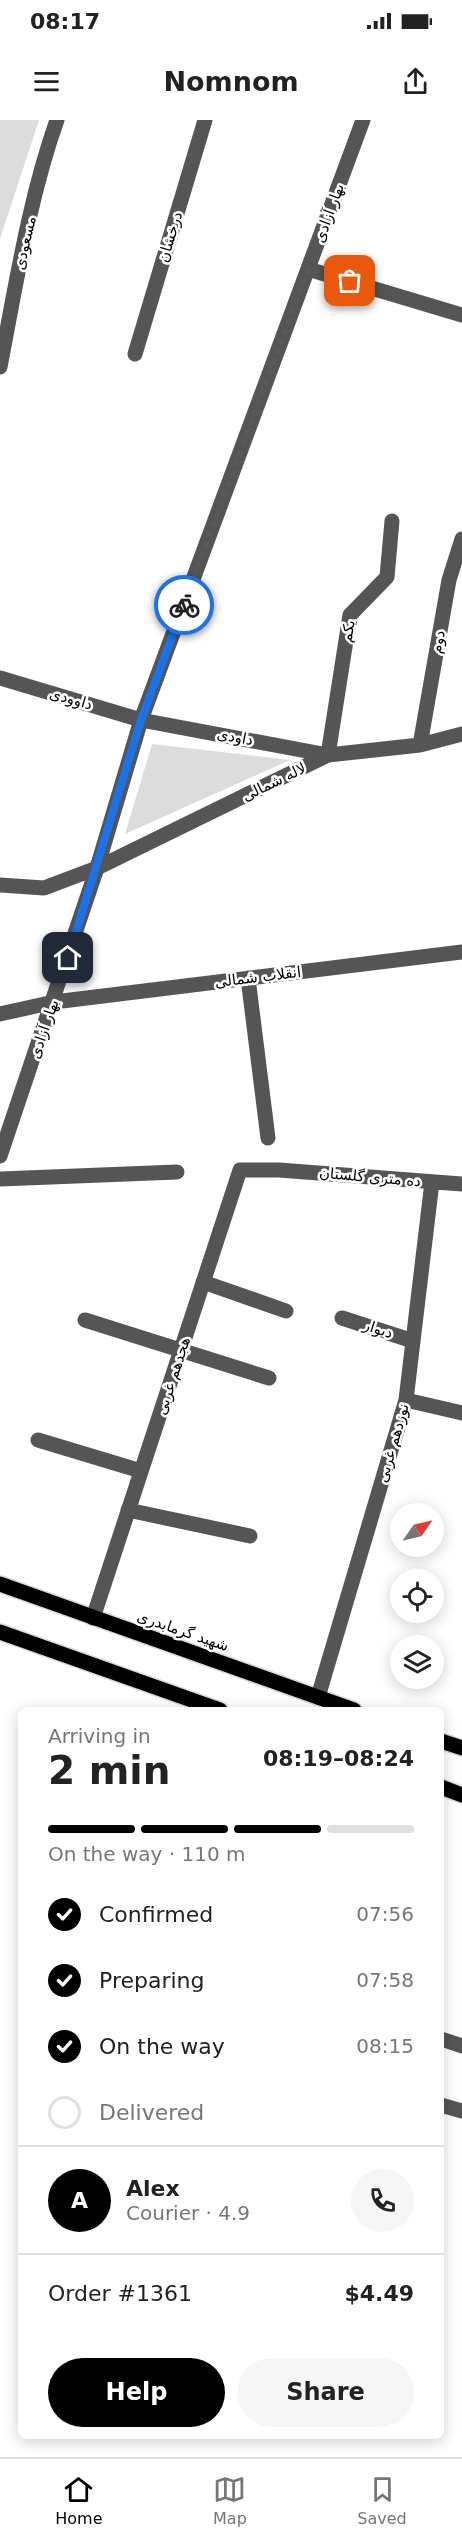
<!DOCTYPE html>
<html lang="en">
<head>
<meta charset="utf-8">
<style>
	body { margin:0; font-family:"DejaVu Sans","Noto Sans Arabic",sans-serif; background:#f6f6f6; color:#222; height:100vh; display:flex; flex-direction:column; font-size:22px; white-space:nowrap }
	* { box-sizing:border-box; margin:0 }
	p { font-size:20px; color:#767676 }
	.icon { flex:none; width:33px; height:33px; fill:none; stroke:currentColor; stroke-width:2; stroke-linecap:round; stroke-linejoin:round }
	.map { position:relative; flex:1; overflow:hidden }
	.sheet { position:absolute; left:18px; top:1587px; width:426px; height:732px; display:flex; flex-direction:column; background:#fff; border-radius:9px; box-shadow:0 3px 15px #0003 }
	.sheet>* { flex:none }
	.needle { width:39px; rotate:56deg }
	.buttons { position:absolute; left:390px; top:1383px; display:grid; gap:12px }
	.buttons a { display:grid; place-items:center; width:54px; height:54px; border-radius:50%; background:#fff; box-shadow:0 3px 15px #0003; font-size:30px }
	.pin { position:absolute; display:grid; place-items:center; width:51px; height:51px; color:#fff; margin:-26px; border-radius:12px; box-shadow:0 3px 9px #0006 }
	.courier { position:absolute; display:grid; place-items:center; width:60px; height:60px; margin:-30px; border:4px solid #1a73e8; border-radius:50%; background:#fff; color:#222; box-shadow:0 2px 8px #0007 }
	.summary em { font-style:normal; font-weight:800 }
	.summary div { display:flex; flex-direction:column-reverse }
	.summary { display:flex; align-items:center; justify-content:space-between; height:102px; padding:0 30px }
	h1 { font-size:39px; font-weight:800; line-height:45px }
	.bar { display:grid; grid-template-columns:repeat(4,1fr); gap:9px 6px; align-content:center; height:72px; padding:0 30px }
	.bar i { height:8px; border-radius:4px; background:#e0e0e0 }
	.bar .on { background:#000 }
	.bar p { grid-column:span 4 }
	.line { display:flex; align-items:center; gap:15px; padding:0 30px; border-top:2px solid #e0e0e0 }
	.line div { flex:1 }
	.round { display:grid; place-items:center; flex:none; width:63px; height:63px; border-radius:32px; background:#f6f6f6 }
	ol { padding:0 30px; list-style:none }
	li { display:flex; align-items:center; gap:18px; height:66px }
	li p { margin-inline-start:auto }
	li .icon { padding:6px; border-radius:50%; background:#000; color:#fff; stroke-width:4 }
	li:last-child { color:#767676 }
	li i { width:33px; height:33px; border:3px solid #e0e0e0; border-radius:50% }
	.primary-button { display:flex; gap:12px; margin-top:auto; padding:12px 30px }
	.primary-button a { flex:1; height:69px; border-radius:36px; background:#000; color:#fff; font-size:24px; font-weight:800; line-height:69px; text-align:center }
	.primary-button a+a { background:#f6f6f6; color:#222 }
	.status { display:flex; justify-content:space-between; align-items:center; height:42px; padding:0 30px; background:#fff; direction:ltr }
	.status svg { height:16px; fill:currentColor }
	header { display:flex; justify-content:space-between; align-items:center; height:78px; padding:0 30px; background:#fff; font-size:27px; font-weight:800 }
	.tabs { display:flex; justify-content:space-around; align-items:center; height:84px; border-top:2px solid #e0e0e0; background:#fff; font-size:16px; color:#767676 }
	.tabs a { display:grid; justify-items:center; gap:3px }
	.tabs .on { color:#000 }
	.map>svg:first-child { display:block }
</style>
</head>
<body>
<div class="status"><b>08:17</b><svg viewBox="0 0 49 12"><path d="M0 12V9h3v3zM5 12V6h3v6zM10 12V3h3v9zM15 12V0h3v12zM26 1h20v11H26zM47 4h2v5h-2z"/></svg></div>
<header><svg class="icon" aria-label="menu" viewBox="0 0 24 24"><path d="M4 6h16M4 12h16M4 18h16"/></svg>Nomnom<svg class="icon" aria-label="share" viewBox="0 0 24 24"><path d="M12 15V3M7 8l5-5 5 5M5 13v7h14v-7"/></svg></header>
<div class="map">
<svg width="462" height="2337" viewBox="0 0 462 2337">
	<rect width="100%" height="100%" fill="#fff"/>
	<path fill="#dcdcdc" d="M 0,0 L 39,0 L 0,119 Z
		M 152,624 L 290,640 L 125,714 Z"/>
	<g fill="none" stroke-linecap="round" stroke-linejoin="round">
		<g stroke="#dbdbdb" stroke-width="18">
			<path id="major" d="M 0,1464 L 354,1590
				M 0,1512 L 220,1590
				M 441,1621 L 462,1628
				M 441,1667 L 462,1675"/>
		</g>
		<path stroke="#555" stroke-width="15" d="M 308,149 L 462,195
			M 135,234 L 205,0
			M 0,247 C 16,165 29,79 57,0
			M 0,558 L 141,600 L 328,635
			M 420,625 L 449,460 L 462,419
			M 328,635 L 350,495 L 387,457 L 392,401
			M 0,765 L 44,768 L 97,748 L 328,635 L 420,625 L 462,614
			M 248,858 L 268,1018
			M 0,894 L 54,882 L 462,832
			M 0,1036 L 97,748 L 141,600 L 363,0
			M 0,1059 L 177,1052
			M 203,1162 L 286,1191
			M 342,1198 L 413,1221
			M 85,1200 L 269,1258
			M 406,1280 L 462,1293
			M 38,1320 L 141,1351
			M 128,1390 L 250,1416
			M 93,1498 L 240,1050 L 279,1050 L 462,1064
			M 318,1577 L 406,1280 L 432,1062
			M 441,1919 L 462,1926
			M 441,1985 L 462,1991"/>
		<use href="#major" stroke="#000" stroke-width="15"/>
	</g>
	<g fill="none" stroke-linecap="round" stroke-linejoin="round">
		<path stroke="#595959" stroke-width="6" stroke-dasharray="0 10.8" d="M 184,485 L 308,149 L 350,161"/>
		<path stroke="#1a73e8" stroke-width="8" d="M 68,838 L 141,600 L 184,485"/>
	</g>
	<g text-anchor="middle" stroke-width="5" stroke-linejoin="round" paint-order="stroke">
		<g font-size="15" fill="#000" stroke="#fff">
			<text transform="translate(329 93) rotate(-70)" y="5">بهار آزادی</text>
			<text transform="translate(170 117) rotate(-73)" y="5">درخشان</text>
			<text transform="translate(25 123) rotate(-77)" y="5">مسعودی</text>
			<text transform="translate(348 511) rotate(-80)" y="5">یکم</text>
			<text transform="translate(438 522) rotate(-80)" y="5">دوم</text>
			<text transform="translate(71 579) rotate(16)" y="5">داوودی</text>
			<text transform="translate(235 617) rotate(11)" y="5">داودی</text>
			<text transform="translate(274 662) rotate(-26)" y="5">لاله شمالی</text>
			<text transform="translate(258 857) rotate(-7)" y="5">انقلاب شمالی</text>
			<text transform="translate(44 909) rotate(-71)" y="5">بهار آزادی</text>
			<text transform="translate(370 1057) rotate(5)" y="5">ده متری گلستان</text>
			<text transform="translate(378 1209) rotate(18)" y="5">دیوار</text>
			<text transform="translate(173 1256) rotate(-72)" y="5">هجدهم غربی</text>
			<text transform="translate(393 1323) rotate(-74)" y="5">نوزدهم غربی</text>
			<text transform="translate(183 1511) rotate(19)" y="5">شهید گرمابدری</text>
		</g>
	</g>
</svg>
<div class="buttons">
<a><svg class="needle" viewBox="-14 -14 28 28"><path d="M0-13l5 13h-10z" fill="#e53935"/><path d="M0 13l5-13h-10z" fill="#767676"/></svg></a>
<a><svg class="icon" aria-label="locate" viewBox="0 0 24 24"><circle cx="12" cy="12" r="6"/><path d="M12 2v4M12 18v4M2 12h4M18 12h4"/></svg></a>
<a><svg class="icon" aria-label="layers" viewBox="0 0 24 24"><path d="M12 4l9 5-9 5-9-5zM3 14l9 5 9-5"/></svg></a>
</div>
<div class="pin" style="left:350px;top:161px;background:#ea580c"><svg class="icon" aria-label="bag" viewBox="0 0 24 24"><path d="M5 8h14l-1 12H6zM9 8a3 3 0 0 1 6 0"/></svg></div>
<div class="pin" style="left:68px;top:838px;background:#1f2937"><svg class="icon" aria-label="home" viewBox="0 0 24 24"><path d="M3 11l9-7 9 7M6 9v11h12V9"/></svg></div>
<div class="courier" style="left:184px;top:485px"><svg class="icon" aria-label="bike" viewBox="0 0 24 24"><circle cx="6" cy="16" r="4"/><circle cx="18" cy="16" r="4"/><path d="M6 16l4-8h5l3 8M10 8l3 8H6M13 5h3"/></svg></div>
<section class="sheet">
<div class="summary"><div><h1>2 min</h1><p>Arriving in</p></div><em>08:19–08:24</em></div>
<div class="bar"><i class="on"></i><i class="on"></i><i class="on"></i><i></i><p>On the way · 110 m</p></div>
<ol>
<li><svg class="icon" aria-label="check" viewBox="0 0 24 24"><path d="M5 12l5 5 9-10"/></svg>Confirmed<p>07:56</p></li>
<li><svg class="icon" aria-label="check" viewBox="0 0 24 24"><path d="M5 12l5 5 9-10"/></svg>Preparing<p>07:58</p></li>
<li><svg class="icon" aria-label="check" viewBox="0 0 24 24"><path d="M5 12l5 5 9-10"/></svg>On the way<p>08:15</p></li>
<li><i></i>Delivered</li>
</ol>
<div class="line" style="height:108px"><b class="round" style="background:#000;color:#fff">A</b><div><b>Alex</b><p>Courier · 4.9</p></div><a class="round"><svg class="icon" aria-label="phone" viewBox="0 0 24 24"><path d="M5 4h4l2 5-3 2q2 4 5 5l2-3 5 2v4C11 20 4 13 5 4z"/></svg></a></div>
<div class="line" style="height:78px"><div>Order #1361</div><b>$4.49</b></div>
<div class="primary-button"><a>Help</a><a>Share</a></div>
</section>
</div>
<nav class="tabs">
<a class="on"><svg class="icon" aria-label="home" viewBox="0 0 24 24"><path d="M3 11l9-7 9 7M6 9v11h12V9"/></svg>Home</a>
<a><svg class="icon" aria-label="map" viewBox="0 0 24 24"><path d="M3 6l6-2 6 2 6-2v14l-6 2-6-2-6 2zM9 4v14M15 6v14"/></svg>Map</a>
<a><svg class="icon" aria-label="saved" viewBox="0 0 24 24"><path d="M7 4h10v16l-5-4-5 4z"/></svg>Saved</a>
</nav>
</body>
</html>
